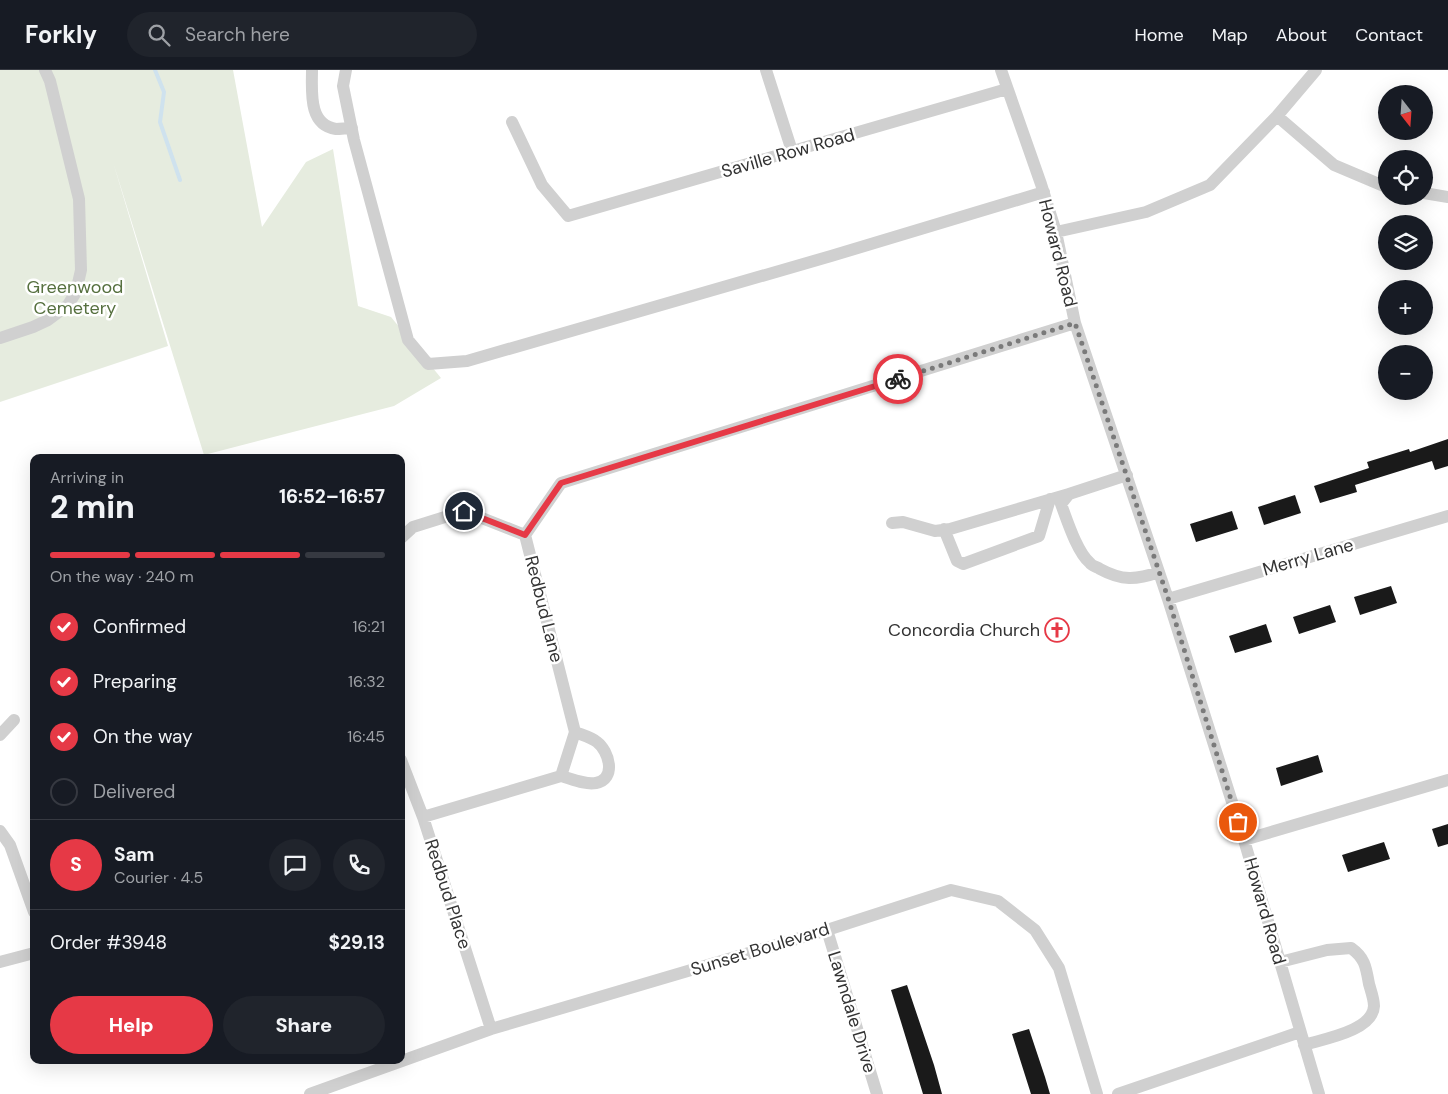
<!DOCTYPE html>
<html lang="en">
<head>
<meta charset="utf-8">
<style>
	body { margin:0; font-family:"DM Sans",sans-serif; background:#20242c; color:#f1f3f6; height:100vh; display:flex; flex-direction:column; font-size:19px; white-space:nowrap }
	* { box-sizing:border-box; margin:0 }
	p { font-size:16px; color:#9ea1a6 }
	.icon { flex:none; width:28px; height:28px; fill:none; stroke:currentColor; stroke-width:2; stroke-linecap:round; stroke-linejoin:round }
	.map { position:relative; flex:1; overflow:hidden }
	.details { position:absolute; left:30px; top:384px; width:375px; height:610px; display:flex; flex-direction:column; background:#171b24; border-radius:10px; box-shadow:0 5px 20px #0002 }
	.details>* { flex:none }
	.needle { width:32px; rotate:163deg }
	.fabs { position:absolute; left:1378px; top:15px; display:grid; gap:10px }
	.fabs a { display:grid; place-items:center; width:55px; height:55px; border-radius:50%; background:#171b24; box-shadow:0 5px 20px #0002; font-size:25px }
	.pin { position:absolute; display:grid; place-items:center; width:42px; height:42px; color:#fff; margin:-21px; border:2px solid #fff; border-radius:50%; box-shadow:0 1px 5px #0007 }
	.courier { position:absolute; display:grid; place-items:center; width:50px; height:50px; margin:-25px; border:4px solid #e63946; border-radius:50%; background:#fff; color:#222; box-shadow:0 1px 6px #0007 }
	.head em { font-style:normal; font-weight:800 }
	.head div { display:flex; flex-direction:column-reverse }
	.head { display:flex; align-items:center; justify-content:space-between; height:85px; padding:0 20px }
	h1 { font-size:32px; font-weight:800; line-height:38px }
	.bar { display:grid; grid-template-columns:repeat(4,1fr); gap:8px 5px; align-content:center; height:60px; padding:0 20px }
	.bar i { height:6px; border-radius:4px; background:#363941 }
	.bar .selected { background:#e63946 }
	.bar p { grid-column:span 4 }
	.line { display:flex; align-items:center; gap:12px; padding:0 20px; border-top:1px solid #363941 }
	.line div { flex:1 }
	.round { display:grid; place-items:center; flex:none; width:52px; height:52px; border-radius:26px; background:#20242c }
	ol { padding:0 20px; list-style:none }
	li { display:flex; align-items:center; gap:15px; height:55px }
	li p { margin-inline-start:auto }
	li .icon { padding:5px; border-radius:50%; background:#e63946; color:#fff; stroke-width:4 }
	li:last-child { color:#9ea1a6 }
	li i { width:28px; height:28px; border:2px solid #363941; border-radius:50% }
	.button { display:flex; gap:10px; margin-top:auto; padding:10px 20px }
	.button a { flex:1; height:58px; border-radius:30px; background:#e63946; color:#fff; font-size:20px; font-weight:800; line-height:58px; text-align:center }
	.button a+a { background:#20242c; color:#f1f3f6 }
	header { display:flex; align-items:center; gap:30px; box-sizing:border-box; height:70px; padding:0 25px; background:#171b24; border-bottom:1px solid #363941 }
	header strong { font-size:24px }
	nav { display:flex; gap:28px; margin-inline-start:auto; font-size:18px }
	.search { width:350px; height:45px; background:#20242c; display:flex; align-items:center; gap:12px; box-sizing:border-box; padding:0 18px; border-radius:28px; color:#9ea1a6; font-size:19px }
	.map>svg:first-child { display:block }
</style>
</head>
<body>
<header>
<strong>Forkly</strong>
<div class="search"><svg class="icon" aria-label="search" viewBox="0 0 24 24"><circle cx="10" cy="10" r="6"/><path d="M15 15l6 6"/></svg>Search here</div>
<nav><a>Home</a><a>Map</a><a>About</a><a>Contact</a></nav>
</header>
<div class="map">
<svg width="1448" height="1024" viewBox="0 0 1448 1024">
	<rect width="100%" height="100%" fill="#fff"/>
	<path fill="#e6ecdf" d="M 0,0 L 233,0 L 262,157 L 306,92 L 333,79 L 358,236 L 391,247 L 441,308 L 394,336 L 204,385 L 113,92 L 168,276 L 0,332 Z"/>
	<g fill="none" stroke-linecap="round" stroke-linejoin="round">
		<path stroke="#cfe2ee" stroke-width="4" d="M 155,0 L 164,22 L 160,52 L 180,110"/>
	</g>
	<path fill="#1a1a1a" d="M 1448,369 L 1448,396 L 1435,400 L 1432,391 L 1355,415 L 1357,422 L 1320,433 L 1314,416 L 1369,398 L 1367,392 L 1409,379 L 1410,382 Z
		M 1295,425 L 1301,443 L 1264,455 L 1258,437 Z
		M 1232,441 L 1238,459 L 1196,472 L 1190,454 Z
		M 1391,516 L 1397,533 L 1360,545 L 1354,527 Z
		M 1330,535 L 1336,552 L 1299,564 L 1293,547 Z
		M 1266,554 L 1272,572 L 1235,583 L 1229,566 Z
		M 1318,685 L 1323,702 L 1281,716 L 1276,698 Z
		M 1448,754 L 1448,774 L 1438,777 L 1432,759 Z
		M 1384,772 L 1390,789 L 1348,802 L 1342,785 Z
		M 907,915 L 934,995 L 942,1024 L 923,1024 L 901,952 L 891,920 Z
		M 1029,959 L 1045,1007 L 1050,1024 L 1031,1024 L 1012,964 Z"/>
	<g fill="none" stroke-linecap="round" stroke-linejoin="round">
		<path stroke="#d0d0d0" stroke-width="12" d="M 312,0 C 312,21 308,55 336,59 C 341,59 347,58 352,58
			M 346,0 L 343,16 L 354,70 L 408,270 L 428,294 L 467,291 L 831,186 L 1044,122
			M 766,0 L 792,81
			M 1001,0 L 1041,114 L 1056,162 L 1075,253 L 1168,529 L 1244,770 L 1319,1024
			M 1277,46 L 1334,95 L 1386,117
			M 512,52 L 542,115 L 568,146 L 1007,19
			M 1424,123 L 1448,127
			M 1056,162 L 1146,142 L 1210,115 L 1277,46 L 1316,0
			M 0,268 L 33,257 L 48,250 L 68,235 L 76,222 L 81,200 L 79,129 L 50,11 L 45,0
			M 1127,405 L 1069,424 L 1061,434 C 1067,450 1077,482 1090,493 C 1092,496 1097,497 1100,499 C 1122,511 1136,510 1159,502
			M 892,453 L 903,452 L 935,461 L 950,459 L 1069,424
			M 944,459 L 957,491 L 963,494 L 1039,466 L 1050,429
			M 401,468 L 413,457 L 464,441 L 525,465
			M 1168,529 L 1448,446
			M 0,665 L 14,650
			M 401,690 L 423,747 L 491,959
			M 561,706 C 572,709 585,715 596,713 C 617,709 609,681 597,672 C 591,667 582,665 575,662
			M 423,747 L 561,706 L 575,662 L 525,465 L 561,413 L 1075,253
			M 0,761 L 10,775 L 34,842
			M 1244,770 L 1448,710
			M 827,860 L 877,1024
			M 0,892 L 34,883
			M 1280,892 L 1327,880 L 1351,878 C 1365,888 1366,897 1369,914 C 1371,921 1374,929 1374,936 C 1373,961 1323,969 1304,975
			M 310,1024 L 491,959 L 827,860 L 951,820 L 998,831 L 1035,860 L 1059,898 L 1097,1024
			M 1118,1024 L 1300,962"/>
	</g>
	<g fill="none" stroke-linecap="round" stroke-linejoin="round">
		<path stroke="#7a7a7a" stroke-width="5" stroke-dasharray="0 9" d="M 898,309 L 1075,253 L 1168,528 L 1238,752"/>
		<path stroke="#e63946" stroke-width="6" d="M 464,441 L 525,465 L 561,413 L 898,309"/>
	</g>
	<defs>
		<g id="church-ring" transform="scale(1.25)"><circle r="9.5" fill="#fff" stroke="#e63946" stroke-width="1.5"/><path d="M-1.2-6h2.4v3.5h3.3v2.4h-3.3V6h-2.4V-.1h-3.3v-2.4h3.3Z" fill="#e63946"/></g>
	</defs>
	<g fill-rule="evenodd">
		<use href="#church-ring" x="1057" y="560"/>
	</g>
	<g text-anchor="middle" stroke-width="5" stroke-linejoin="round" paint-order="stroke">
		<g font-size="18" fill="#333" stroke="#fff">
			<text transform="translate(788 83) rotate(-16)" y="6">Saville Row Road</text>
			<text transform="translate(1058 183) rotate(76)" y="6">Howard Road</text>
			<text transform="translate(1308 487) rotate(-16)" y="6">Merry Lane</text>
			<text transform="translate(544 539) rotate(76)" y="6">Redbud Lane</text>
			<text transform="translate(448 824) rotate(72)" y="6">Redbud Place</text>
			<text transform="translate(1265 841) rotate(74)" y="6">Howard Road</text>
			<text transform="translate(760 879) rotate(-17)" y="6">Sunset Boulevard</text>
			<text transform="translate(852 942) rotate(73)" y="6">Lawndale Drive</text>
		</g>
		<g font-size="18" fill="#56703f" stroke="#fff">
			<text x="75" y="223">Greenwood<tspan x="75" dy="21">Cemetery</tspan></text>
		</g>
		<g font-size="18" fill="#333" stroke="#fff" text-anchor="end">
			<text x="1040" y="566">Concordia Church</text>
		</g>
	</g>
</svg>
<div class="fabs">
<a><svg class="needle" viewBox="-14 -14 28 28"><path d="M0-13l5 13h-10z" fill="#e53935"/><path d="M0 13l5-13h-10z" fill="#9ea1a6"/></svg></a>
<a><svg class="icon" aria-label="locate" viewBox="0 0 24 24"><circle cx="12" cy="12" r="6"/><path d="M12 2v4M12 18v4M2 12h4M18 12h4"/></svg></a>
<a><svg class="icon" aria-label="layers" viewBox="0 0 24 24"><path d="M12 4l9 5-9 5-9-5zM3 14l9 5 9-5"/></svg></a>
<a>+</a>
<a>−</a>
</div>
<div class="pin" style="left:1238px;top:752px;background:#ea580c"><svg class="icon" aria-label="bag" viewBox="0 0 24 24"><path d="M5 8h14l-1 12H6zM9 8a3 3 0 0 1 6 0"/></svg></div>
<div class="pin" style="left:464px;top:441px;background:#1f2937"><svg class="icon" aria-label="home" viewBox="0 0 24 24"><path d="M3 11l9-7 9 7M6 9v11h12V9"/></svg></div>
<div class="courier" style="left:898px;top:309px"><svg class="icon" aria-label="bike" viewBox="0 0 24 24"><circle cx="6" cy="16" r="4"/><circle cx="18" cy="16" r="4"/><path d="M6 16l4-8h5l3 8M10 8l3 8H6M13 5h3"/></svg></div>
<section class="details">
<div class="head"><div><h1>2 min</h1><p>Arriving in</p></div><em>16:52–16:57</em></div>
<div class="bar"><i class="selected"></i><i class="selected"></i><i class="selected"></i><i></i><p>On the way · 240 m</p></div>
<ol>
<li><svg class="icon" aria-label="check" viewBox="0 0 24 24"><path d="M5 12l5 5 9-10"/></svg>Confirmed<p>16:21</p></li>
<li><svg class="icon" aria-label="check" viewBox="0 0 24 24"><path d="M5 12l5 5 9-10"/></svg>Preparing<p>16:32</p></li>
<li><svg class="icon" aria-label="check" viewBox="0 0 24 24"><path d="M5 12l5 5 9-10"/></svg>On the way<p>16:45</p></li>
<li><i></i>Delivered</li>
</ol>
<div class="line" style="height:90px"><b class="round" style="background:#e63946;color:#fff">S</b><div><b>Sam</b><p>Courier · 4.5</p></div><a class="round"><svg class="icon" aria-label="chat" viewBox="0 0 24 24"><path d="M4 5h16v11H9l-5 4z"/></svg></a><a class="round"><svg class="icon" aria-label="phone" viewBox="0 0 24 24"><path d="M5 4h4l2 5-3 2q2 4 5 5l2-3 5 2v4C11 20 4 13 5 4z"/></svg></a></div>
<div class="line" style="height:65px"><div>Order #3948</div><b>$29.13</b></div>
<div class="button"><a>Help</a><a>Share</a></div>
</section>
</div>
</body>
</html>
